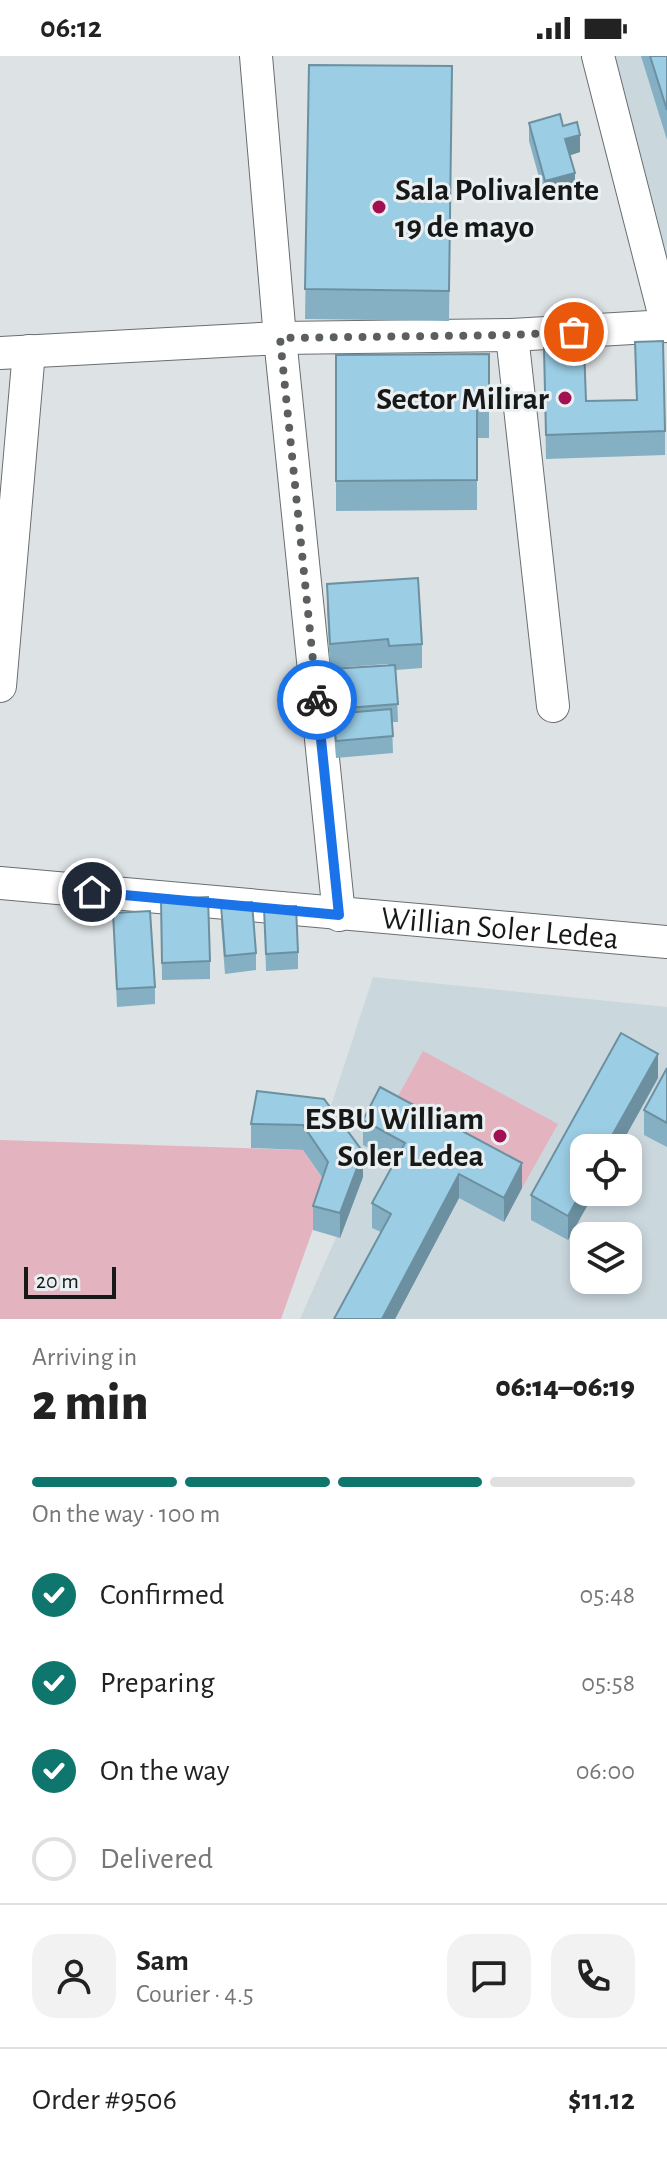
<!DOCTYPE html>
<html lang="en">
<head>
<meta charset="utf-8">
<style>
	body { margin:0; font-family:"Alegreya Sans",sans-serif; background:#f2f2f2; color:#222; height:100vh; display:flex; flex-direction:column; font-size:30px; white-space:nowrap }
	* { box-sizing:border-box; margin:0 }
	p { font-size:26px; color:#767676 }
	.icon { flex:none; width:44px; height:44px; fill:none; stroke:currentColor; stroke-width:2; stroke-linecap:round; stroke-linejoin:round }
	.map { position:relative; height:1263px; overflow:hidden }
	.details { display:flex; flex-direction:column; background:#fff; flex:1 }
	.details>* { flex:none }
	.tools { position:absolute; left:570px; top:1078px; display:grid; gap:16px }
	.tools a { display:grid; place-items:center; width:72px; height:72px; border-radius:16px; background:#fff; box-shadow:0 4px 12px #0003; font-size:40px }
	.scale { position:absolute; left:24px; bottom:20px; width:92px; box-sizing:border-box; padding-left:8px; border:4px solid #171919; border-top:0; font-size:22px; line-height:28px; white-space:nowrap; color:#171919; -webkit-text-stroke:6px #eaeff1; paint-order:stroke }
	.pin { position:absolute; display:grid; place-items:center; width:68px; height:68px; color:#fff; margin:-34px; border:4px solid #fff; border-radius:50%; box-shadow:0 2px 8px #0007 }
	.courier { position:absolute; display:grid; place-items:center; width:80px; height:80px; margin:-40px; border:6px solid #1a73e8; border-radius:50%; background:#fff; color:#222; box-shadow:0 2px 10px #0007 }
	.head em { font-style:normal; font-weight:800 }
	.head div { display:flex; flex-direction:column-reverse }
	.head { display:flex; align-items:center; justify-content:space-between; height:136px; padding:0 32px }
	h1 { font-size:52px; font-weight:800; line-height:60px }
	.bar { display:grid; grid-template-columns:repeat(4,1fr); gap:12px 8px; align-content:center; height:96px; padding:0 32px }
	.bar i { height:10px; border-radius:6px; background:#e0e0e0 }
	.bar .selected { background:#0f766e }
	.bar p { grid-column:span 4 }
	.line { display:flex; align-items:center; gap:20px; padding:0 32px; border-top:2px solid #e0e0e0 }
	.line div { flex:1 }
	.round { display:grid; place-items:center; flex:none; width:84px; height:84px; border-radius:24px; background:#f2f2f2 }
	ol { padding:0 32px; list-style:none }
	li { display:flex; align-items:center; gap:24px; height:88px }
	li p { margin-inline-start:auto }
	li .icon { padding:8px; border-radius:50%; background:#0f766e; color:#fff; stroke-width:4 }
	li:last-child { color:#767676 }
	li i { width:44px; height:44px; border:4px solid #e0e0e0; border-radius:50% }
	.status { display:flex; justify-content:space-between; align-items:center; height:56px; padding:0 40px; background:#fff; direction:ltr }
	.status svg { height:22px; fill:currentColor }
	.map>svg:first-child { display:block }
</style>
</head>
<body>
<div class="status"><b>06:12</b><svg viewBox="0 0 49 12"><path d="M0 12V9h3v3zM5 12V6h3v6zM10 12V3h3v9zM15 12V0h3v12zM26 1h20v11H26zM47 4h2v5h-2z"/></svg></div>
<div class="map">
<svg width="667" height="1263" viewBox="0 0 667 1263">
	<rect width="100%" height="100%" fill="#dde2e4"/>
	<path fill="#cad7dd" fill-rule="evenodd" d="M 612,0 L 667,0 L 667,206 Z
		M 373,921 L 667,951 L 667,1263 L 300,1263 L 363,1121 L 325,1068 ZM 584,1092 L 628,1092 L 628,1136 L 584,1136 ZM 584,1180 L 628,1180 L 628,1224 L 584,1224 Z"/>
	<path fill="#e3b3bf" d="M 423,995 L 558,1068 L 522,1132 L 387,1060 Z
		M 0,1084 L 303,1094 L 328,1131 L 281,1263 L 0,1263 Z"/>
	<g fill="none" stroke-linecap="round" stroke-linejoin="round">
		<g stroke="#6a6e70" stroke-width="34">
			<g id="minor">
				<path d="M 256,0 L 280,282 L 339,859"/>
				<path d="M 598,0 L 667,269"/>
				<path d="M 512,279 L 553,650"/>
				<path d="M 0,297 L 280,282 L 512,279 L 667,270"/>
				<path d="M 0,630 L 29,295"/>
				<path id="s1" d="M 0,827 L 667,886"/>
			</g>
		</g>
		<use href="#minor" stroke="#fff" stroke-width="32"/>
	</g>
	<path fill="#85b0c4" d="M 641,0 L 667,0 L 667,84 Z
		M 309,9 L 452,10 L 449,265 L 305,263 Z
		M 529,67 L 563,70 L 580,96 L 570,99 L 575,135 L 545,143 L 529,85 Z
		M 635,286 L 665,375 L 665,399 L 546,403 L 544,292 L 586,345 L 636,344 Z
		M 489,298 L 489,382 L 477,382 L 477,454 L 336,455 L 336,299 Z
		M 327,528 L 422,588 L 422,612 L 396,614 L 398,666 L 392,666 L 393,697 L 336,702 L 330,630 L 330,613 L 388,609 L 388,608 L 330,612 L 327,553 Z
		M 161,843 L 210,905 L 210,923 L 162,924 Z
		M 221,849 L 256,897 L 256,914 L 225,918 L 221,866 Z
		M 264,852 L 298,896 L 298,913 L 266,915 Z
		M 113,857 L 155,931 L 155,948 L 117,951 Z
		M 667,1012 L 667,1091 L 644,1079 L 644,1054 Z
		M 658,1022 L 568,1184 L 531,1164 L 531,1139 Z
		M 324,1043 L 363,1121 L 340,1182 L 313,1174 L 313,1150 L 323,1123 L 303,1094 L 251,1092 L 251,1068 Z
		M 363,1064 L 522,1132 L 504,1166 L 459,1142 L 395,1263 L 334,1263 L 381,1176 L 372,1172 L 372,1147 L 395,1106 L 363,1089 Z"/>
	<path fill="#6c90a0" d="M 580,79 L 580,96 L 565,101 L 565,83 Z
		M 575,117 L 575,135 L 545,143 L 545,125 Z
		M 658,998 L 658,1022 L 619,1092 L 605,1092 Z
		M 363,1096 L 363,1121 L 340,1182 L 340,1157 Z
		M 522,1107 L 522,1132 L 504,1166 L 504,1142 Z
		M 459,1118 L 459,1142 L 395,1263 L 382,1263 Z
		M 584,1131 L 584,1136 L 595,1136 L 568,1184 L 568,1160 Z"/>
	<path fill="#9bcde4" stroke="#6c90a0" stroke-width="2" d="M 650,0 L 667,0 L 667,54 Z
		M 309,9 L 452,10 L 449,235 L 305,233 Z
		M 560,58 L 563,70 L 577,66 L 580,79 L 565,83 L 575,117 L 545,125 L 529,67 Z
		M 663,285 L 665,375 L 546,379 L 544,292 L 584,291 L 586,345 L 637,344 L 635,286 Z
		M 489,298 L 489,352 L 477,352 L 477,424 L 336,425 L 336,299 Z
		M 418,522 L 422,588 L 389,590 L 388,583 L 330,588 L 327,528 Z
		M 395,609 L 398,648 L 333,653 L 330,613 Z
		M 391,653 L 393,680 L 336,685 L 333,658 Z
		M 208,841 L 210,905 L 162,907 L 161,843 Z
		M 252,846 L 256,897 L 225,900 L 221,849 Z
		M 296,850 L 298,896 L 266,898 L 264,852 Z
		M 150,855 L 155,931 L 117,933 L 113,857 Z
		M 621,977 L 658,998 L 605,1092 L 584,1092 L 584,1131 L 568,1160 L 531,1139 Z
		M 667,1012 L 667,1067 L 644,1054 Z
		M 380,1031 L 522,1107 L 504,1142 L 459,1118 L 382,1263 L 334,1263 L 391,1158 L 372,1147 L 405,1087 L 363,1064 Z
		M 257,1035 L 324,1043 L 363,1096 L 340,1157 L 313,1150 L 328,1106 L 303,1069 L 251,1068 Z"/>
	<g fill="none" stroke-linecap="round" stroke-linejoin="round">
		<path stroke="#5c5f60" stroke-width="8" stroke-dasharray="0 14.4" d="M 317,644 L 280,282 L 512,279 L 574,276"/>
		<path stroke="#1a73e8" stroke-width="10" d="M 92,836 L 339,859 L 317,644"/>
	</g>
	<g fill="#a20f52" stroke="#eaeff1" stroke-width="3">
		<circle cx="379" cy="151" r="8"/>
		<circle cx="565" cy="342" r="8"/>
		<circle cx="500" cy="1080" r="8"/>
	</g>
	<g text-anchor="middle" stroke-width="6" stroke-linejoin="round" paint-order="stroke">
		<g font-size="32" font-weight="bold" fill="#171919" stroke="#eaeff1" text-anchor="end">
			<text x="395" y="144" text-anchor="start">Sala Polivalente<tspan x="395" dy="37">19 de mayo</tspan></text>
			<text x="549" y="353">Sector Milirar</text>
			<text x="484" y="1073">ESBU William<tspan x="484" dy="37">Soler Ledea</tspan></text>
		</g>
		<g font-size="32" fill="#171919" stroke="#eaeff1">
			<text dy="11" stroke="none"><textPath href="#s1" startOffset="502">Willian Soler Ledea</textPath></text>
		</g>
	</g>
</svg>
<div class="tools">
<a><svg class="icon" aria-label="locate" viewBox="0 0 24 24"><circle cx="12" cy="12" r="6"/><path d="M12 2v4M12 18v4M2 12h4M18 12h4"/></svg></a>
<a><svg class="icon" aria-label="layers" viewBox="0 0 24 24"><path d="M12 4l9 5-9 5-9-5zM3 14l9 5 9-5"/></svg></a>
</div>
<div class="scale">20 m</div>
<div class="pin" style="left:574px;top:276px;background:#ea580c"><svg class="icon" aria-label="bag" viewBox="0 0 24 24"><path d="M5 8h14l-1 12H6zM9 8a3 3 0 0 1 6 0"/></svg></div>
<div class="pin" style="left:92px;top:836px;background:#1f2937"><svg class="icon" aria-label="home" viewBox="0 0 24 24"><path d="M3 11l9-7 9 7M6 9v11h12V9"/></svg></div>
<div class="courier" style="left:317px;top:644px"><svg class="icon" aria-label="bike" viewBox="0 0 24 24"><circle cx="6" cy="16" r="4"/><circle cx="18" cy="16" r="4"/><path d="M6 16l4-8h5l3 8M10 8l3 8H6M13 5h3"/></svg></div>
</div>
<section class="details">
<div class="head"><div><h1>2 min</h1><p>Arriving in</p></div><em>06:14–06:19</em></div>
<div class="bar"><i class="selected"></i><i class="selected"></i><i class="selected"></i><i></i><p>On the way · 100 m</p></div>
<ol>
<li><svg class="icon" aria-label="check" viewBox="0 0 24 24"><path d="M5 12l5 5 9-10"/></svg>Confirmed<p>05:48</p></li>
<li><svg class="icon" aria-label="check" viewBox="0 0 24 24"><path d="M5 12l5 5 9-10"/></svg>Preparing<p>05:58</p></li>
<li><svg class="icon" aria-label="check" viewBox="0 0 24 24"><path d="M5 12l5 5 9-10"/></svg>On the way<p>06:00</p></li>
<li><i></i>Delivered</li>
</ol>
<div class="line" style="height:144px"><a class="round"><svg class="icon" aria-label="person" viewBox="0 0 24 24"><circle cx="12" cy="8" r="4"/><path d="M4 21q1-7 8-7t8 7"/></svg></a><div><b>Sam</b><p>Courier · 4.5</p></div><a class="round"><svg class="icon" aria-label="chat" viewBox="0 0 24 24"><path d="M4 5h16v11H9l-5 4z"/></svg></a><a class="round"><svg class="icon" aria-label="phone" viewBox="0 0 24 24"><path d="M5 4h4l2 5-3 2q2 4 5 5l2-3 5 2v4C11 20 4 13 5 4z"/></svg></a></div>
<div class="line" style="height:104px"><div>Order #9506</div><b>$11.12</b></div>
</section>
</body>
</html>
